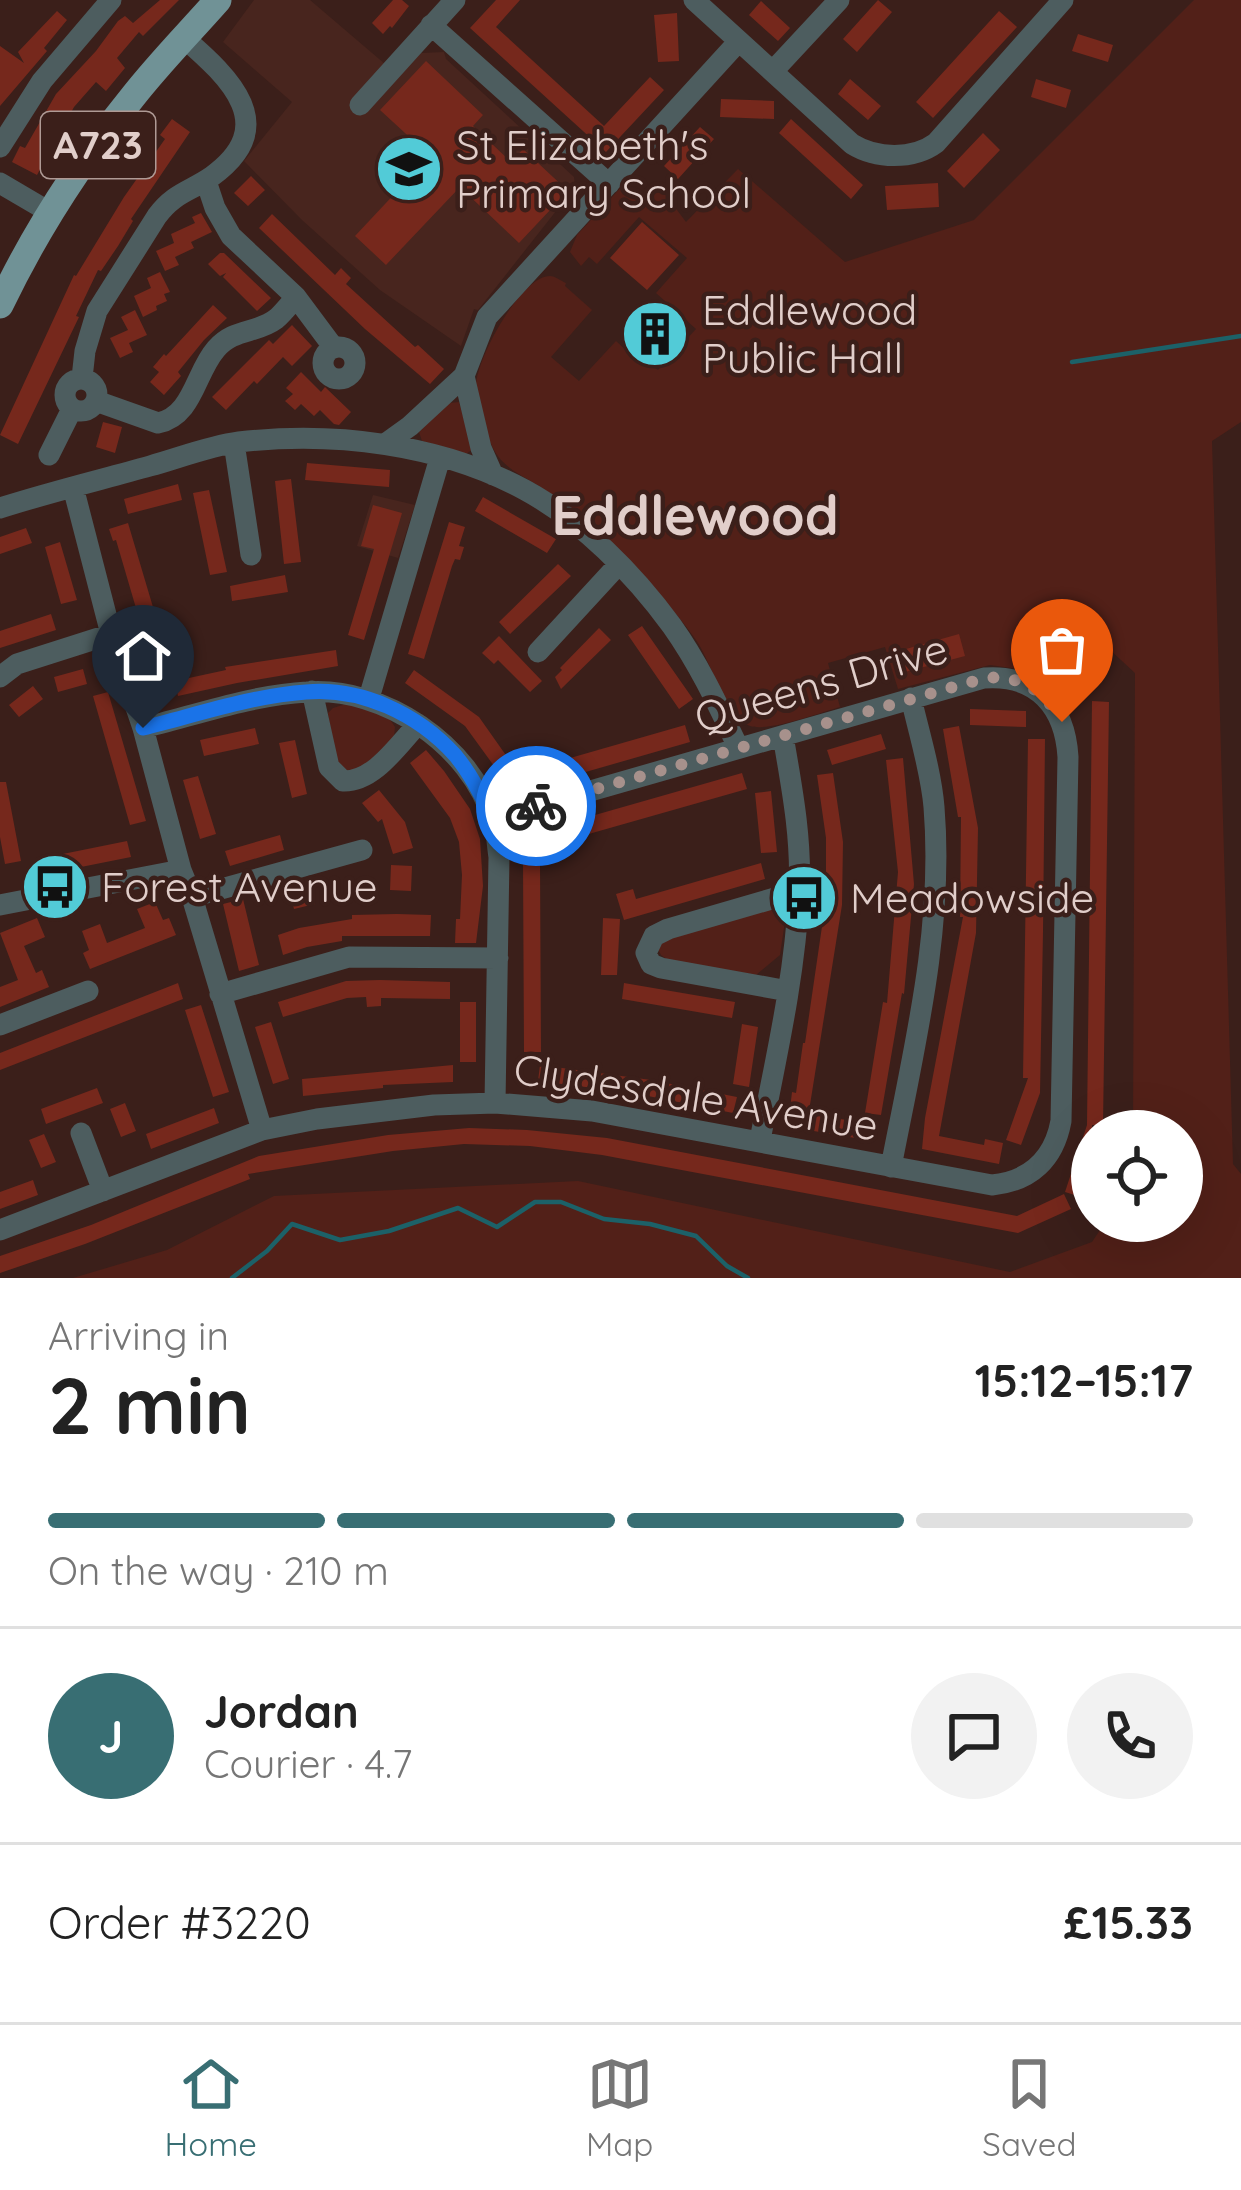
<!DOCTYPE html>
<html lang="en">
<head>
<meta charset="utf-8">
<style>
	body { margin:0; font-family:Quicksand,sans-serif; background:#f2f2f2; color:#222; height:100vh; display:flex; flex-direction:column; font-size:45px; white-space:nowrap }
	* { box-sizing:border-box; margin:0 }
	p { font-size:39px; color:#767676 }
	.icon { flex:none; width:66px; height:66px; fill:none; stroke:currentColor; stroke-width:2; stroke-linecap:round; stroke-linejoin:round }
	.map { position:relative; height:1278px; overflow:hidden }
	.details { display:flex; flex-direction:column; background:#fff; flex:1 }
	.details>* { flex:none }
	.tools { position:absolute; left:1071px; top:1110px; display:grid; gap:24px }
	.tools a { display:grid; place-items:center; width:132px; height:132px; border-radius:50%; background:#fff; box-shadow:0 12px 48px #0002; font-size:60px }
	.pin { position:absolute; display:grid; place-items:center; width:102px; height:102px; color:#fff; margin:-123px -51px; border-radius:50% 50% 50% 0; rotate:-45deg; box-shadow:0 0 12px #0007 }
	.pin .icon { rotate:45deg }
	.courier { position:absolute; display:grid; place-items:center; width:120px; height:120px; margin:-60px; border:9px solid #1a73e8; border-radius:50%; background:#fff; color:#222; box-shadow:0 3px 15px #0007 }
	.summary em { font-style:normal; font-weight:800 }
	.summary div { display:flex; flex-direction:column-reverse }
	.summary { display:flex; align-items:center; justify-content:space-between; height:204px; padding:0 48px }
	h1 { font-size:78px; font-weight:800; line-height:90px }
	.bar { display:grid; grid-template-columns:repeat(4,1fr); gap:18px 12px; align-content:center; height:144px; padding:0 48px }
	.bar i { height:15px; border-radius:9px; background:#e0e0e0 }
	.bar .current { background:#386e73 }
	.bar p { grid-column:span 4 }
	.line { display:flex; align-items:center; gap:30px; padding:0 48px; border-top:3px solid #e0e0e0 }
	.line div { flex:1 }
	.round { display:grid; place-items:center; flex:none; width:126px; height:126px; border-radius:63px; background:#f2f2f2 }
	.tabs { display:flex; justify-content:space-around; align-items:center; height:168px; border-top:3px solid #e0e0e0; background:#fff; font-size:33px; color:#767676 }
	.tabs a { display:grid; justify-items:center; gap:6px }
	.tabs .current { color:#386e73 }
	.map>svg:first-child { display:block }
</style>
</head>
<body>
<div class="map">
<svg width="1241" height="1278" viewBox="0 0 1241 1278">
	<rect width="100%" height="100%" fill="#3b1f1a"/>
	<path fill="#48251e" d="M 254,0 L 310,0 L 399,76 L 421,53 L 444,52 L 446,59 L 574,177 L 575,187 L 478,310 L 474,309 L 461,346 L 380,290 L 302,220 L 244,161 L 292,102 L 223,42 Z
		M 373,495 L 415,505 L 398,558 L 357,546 Z"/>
	<path fill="#522018" d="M 1194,0 L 1241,0 L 1241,422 L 1212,441 L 1233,1164 L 1241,1174 L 1241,1278 L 73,1278 L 167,1250 L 274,1196 L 578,1181 L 1010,1272 L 1092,1242 L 1106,1221 L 1182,1221 L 1182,1131 L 1133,1131 L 1135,673 L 1069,612 L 1047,640 L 1029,629 L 1016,648 L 1033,660 L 1026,670 L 990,665 L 898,689 L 885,647 L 828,663 L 840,707 C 819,713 769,732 750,726 C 727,719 711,663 698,643 C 688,628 675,612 663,600 C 627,565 588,525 549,493 C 530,478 504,471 493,448 C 484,431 476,404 476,386 C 476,359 521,276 550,276 C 555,276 561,281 566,283 L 565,286 L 592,310 L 551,357 L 579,381 L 616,341 L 641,364 L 645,361 L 658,370 L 696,329 L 656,293 L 687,258 L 639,217 L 597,264 L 589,257 L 581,266 L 570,252 L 577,235 L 624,184 L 642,200 L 659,186 L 686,222 L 738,169 L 845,262 L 974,220 Z
		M 459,402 L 473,449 L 466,454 L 422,441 L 419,432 L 449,403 Z
		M 346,704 L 387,715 L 395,727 L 394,737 L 360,773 L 351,773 L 334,762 L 328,713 L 333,708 Z
		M 768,906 L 785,921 L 780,955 L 756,975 L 668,960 L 661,955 L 658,949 L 662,939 Z"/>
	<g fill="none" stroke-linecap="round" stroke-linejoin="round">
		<path stroke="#1c6168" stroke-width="4.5" d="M 1072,362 L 1241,336
			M 232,1278 L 267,1251 L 292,1224 L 340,1240 L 389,1231 L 458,1208 L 497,1227 L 535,1202 L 561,1202 L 604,1219 L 650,1224 L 696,1236 L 727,1266 L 748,1278"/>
	</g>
	<path fill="#76281c" d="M 160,0 L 179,0 L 143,36 L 139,32 L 117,58 L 125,68 L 106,91 L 96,82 L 74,107 L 37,175 L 12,162 L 20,146 L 25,148 L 56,94 L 96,51 L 118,21 L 125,16 L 133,23 Z
		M 393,0 L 402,0 L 409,6 L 392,28 L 390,26 L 383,34 L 372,23 Z
		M 496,0 L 520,0 L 496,27 L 604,126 L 650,77 L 664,90 L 606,152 L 470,28 Z
		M 878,0 L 892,12 L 857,52 L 843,39 Z
		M 761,1 L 790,28 L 778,41 L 749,15 Z
		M 57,11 L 67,20 L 44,48 L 47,51 L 0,106 L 0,46 L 24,63 L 18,52 Z
		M 999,11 L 1017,27 L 933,118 L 916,102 Z
		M 677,13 L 679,61 L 658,62 L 654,15 Z
		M 1078,34 L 1113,45 L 1108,62 L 1072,51 Z
		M 426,61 L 483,115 L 473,126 L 511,162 L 523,149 L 568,191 L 519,243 L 460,187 L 386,265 L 355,236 L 430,156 L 380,110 Z
		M 850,79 L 881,106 L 868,120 L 838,94 Z
		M 1036,79 L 1071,90 L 1066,108 L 1031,97 Z
		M 721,99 L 774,101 L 774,119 L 720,117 Z
		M 172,119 L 190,132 L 131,219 L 133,221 L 118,246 L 101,271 L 98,270 L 76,316 L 79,317 L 18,444 L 0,435 L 74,275 L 76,276 L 124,197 L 165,139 L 160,135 Z
		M 791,119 L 863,185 L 851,199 L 779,133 Z
		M 700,127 L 714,139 L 678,179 L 664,166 Z
		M 983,133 L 1000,150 L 964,188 L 947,171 Z
		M 251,176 L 265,190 L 248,206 L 234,193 Z
		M 938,183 L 939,207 L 887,210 L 885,186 Z
		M 201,213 L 212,232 L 191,242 L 194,248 L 175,257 L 179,265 L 165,271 L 156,251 L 174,243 L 171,234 L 195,223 L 192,217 Z
		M 272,214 L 335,275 L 341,268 L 351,278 L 346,284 L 415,347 L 418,345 L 444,369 L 430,384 L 365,329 L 259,228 Z
		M 642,222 L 679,255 L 647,290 L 610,258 Z
		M 220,253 L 224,253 L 271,298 L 257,311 L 223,277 L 226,273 L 220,276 L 208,264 Z
		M 160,272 L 170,292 L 164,294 L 167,301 L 156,306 L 157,310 L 143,317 L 134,296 L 151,288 L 147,278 Z
		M 213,305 L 227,318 L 204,340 L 178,372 L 181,376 L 164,395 L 150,382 L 159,372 L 153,367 L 164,354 L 166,356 Z
		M 658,305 L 685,328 L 658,359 L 649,351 L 639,353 L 626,341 Z
		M 135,310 L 147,335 L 129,343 L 133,352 L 120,358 L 110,338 L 128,330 L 121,317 Z
		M 292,325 L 312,346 L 292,366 L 283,357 L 257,384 L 254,381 L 226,410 L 212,397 L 269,340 L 273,344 Z
		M 301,372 L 321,392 L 325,387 L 351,412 L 339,425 L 334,424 L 320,410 L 314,416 L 301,404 L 295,410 L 285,401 L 293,394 L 286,388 Z
		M 103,422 L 122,427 L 115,453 L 96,447 Z
		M 307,463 L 390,470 L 389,487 L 305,480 Z
		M 291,479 L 301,562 L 284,564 L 275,481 Z
		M 178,484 L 182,500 L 128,514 L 124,499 Z
		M 209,490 L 227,572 L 210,575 L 193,493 Z
		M 483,497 L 556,539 L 547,553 L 475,511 Z
		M 373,505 L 402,513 L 364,640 L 348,635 L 374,549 L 361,546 Z
		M 449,522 L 465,527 L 459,546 L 464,547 L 460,560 L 455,559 L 452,566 L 424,659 L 408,654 Z
		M 128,523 L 169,661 L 153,666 L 116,540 L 113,541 L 109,529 Z
		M 26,528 L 32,543 L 0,554 L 0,537 Z
		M 60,542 L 77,600 L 61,604 L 45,547 Z
		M 558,564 L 571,576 L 510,634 L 499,622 Z
		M 285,575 L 288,592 L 232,601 L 230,586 Z
		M 51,614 L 56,630 L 0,648 L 0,631 Z
		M 642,626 L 693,699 L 679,709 L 628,635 Z
		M 599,628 L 611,640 L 561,689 L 555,677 L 562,670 L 560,668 Z
		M 959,634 L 965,656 L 905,672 L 899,651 Z
		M 499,636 L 542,681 L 530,692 L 498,660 L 494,664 L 482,653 Z
		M 1055,643 L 1098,680 L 1088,692 L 1044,656 Z
		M 336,650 L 338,666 L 237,683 L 178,696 L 175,681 L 226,670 L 225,667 Z
		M 83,669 L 87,684 L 58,692 L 54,677 Z
		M 414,670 L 479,717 L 515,768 L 502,777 L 465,726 L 405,683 Z
		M 33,686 L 43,699 L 19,717 L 9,705 Z
		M 108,692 L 146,821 L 130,825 L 93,696 Z
		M 1092,701 L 1109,702 L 1103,1126 L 1092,1125 L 1092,1163 L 1081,1197 L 1065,1192 L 1087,1125 Z
		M 970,709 L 1026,711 L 1026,727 L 970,725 Z
		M 685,725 L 690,742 L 523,790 L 518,773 Z
		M 959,726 L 978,828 L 976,933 L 939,1136 L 984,1145 L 985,1139 L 1003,1143 L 999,1164 L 922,1149 L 925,1118 L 963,917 L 960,917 L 961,817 L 958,817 L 943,729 Z
		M 255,728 L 259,744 L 204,756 L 200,740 Z
		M 881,734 L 886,749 L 832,765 L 827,750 Z
		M 1028,739 L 1045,739 L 1043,932 L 1040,1093 L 1021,1145 L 1006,1140 L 1028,1078 L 1023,1078 Z
		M 295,740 L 307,794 L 292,798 L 279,743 Z
		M 426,750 L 444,771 L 470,809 L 480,839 L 483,886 L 476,943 L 455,943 L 456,919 L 460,919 L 462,875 L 459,842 L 450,818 L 410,763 Z
		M 903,758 L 914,884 L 904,994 L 902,993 L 881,1115 L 865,1113 L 883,1002 L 887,1003 L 898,872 L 886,760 Z
		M 742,773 L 747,789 L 543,847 L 539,831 Z
		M 833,773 L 843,842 L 842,905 L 809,1111 L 790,1109 L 792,1092 L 796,1093 L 803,1043 L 805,1043 L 826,899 L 826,838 L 817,775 Z
		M 198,776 L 216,834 L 200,839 L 183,780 Z
		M 0,782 L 6,782 L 21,861 L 5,864 L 0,837 Z
		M 379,790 L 405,822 L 413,848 L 393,854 L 382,819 L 378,822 L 362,803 Z
		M 771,791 L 777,852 L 761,853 L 755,793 Z
		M 280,835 L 284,850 L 230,866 L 225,851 Z
		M 127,841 L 131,857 L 41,875 L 38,859 Z
		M 523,862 L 540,862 L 541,1052 L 524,1052 Z
		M 761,863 L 765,879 L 624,920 L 616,894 L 633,889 L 636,899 Z
		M 391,865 L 412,866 L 411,891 L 390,890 Z
		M 308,880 L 315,904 L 294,909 L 288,886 Z
		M 243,899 L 259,965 L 239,971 L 223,904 Z
		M 155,902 L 163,920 L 169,918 L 176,935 L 90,969 L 83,953 L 89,950 L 82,931 L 100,924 L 107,943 L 145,928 L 137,909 Z
		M 397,914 L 431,915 L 430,936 L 342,936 L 342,941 L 307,947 L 283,955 L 278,935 L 299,928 L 352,919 L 352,915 Z
		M 37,918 L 45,937 L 24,946 L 36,973 L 42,970 L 49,987 L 0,1007 L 0,987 L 18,980 L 0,933 Z
		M 603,918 L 620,919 L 617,975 L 601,975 Z
		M 380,980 L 450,982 L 450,999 L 381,998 L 381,1006 L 367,1007 L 366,997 L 347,998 L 283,1017 L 278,1002 L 346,981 Z
		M 178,983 L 183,999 L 0,1070 L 0,1053 Z
		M 624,983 L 735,1002 L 732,1018 L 622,999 Z
		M 460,1002 L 476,1002 L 476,1062 L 460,1062 Z
		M 201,1005 L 229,1092 L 213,1097 L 185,1010 Z
		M 271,1022 L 289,1079 L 273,1084 L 255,1027 Z
		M 742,1024 L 758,1027 L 749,1087 L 733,1084 Z
		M 453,1065 L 453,1082 L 383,1085 L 383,1088 L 303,1096 L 302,1079 Z
		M 540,1065 L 651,1080 L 737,1097 L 733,1113 L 633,1093 L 538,1081 Z
		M 97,1088 L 103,1103 L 46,1124 L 41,1109 Z
		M 125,1103 L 136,1131 L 121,1137 L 110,1109 Z
		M 214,1108 L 219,1123 L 151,1149 L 146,1134 Z
		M 805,1113 L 864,1123 L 861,1139 L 802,1129 Z
		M 469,1128 L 527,1130 L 607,1138 L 1017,1216 L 1064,1194 L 1071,1209 L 1018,1233 L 602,1155 L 530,1146 L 464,1144 L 393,1151 L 248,1174 L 250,1179 L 85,1244 L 0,1273 L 0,1256 L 91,1225 L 259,1156 L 388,1135 Z
		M 44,1134 L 56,1162 L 41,1168 L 29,1140 Z
		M 33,1180 L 38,1195 L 0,1209 L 0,1192 Z"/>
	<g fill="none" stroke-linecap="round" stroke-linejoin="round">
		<path stroke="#4d5d5f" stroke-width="21" d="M 694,0 L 852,144 C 876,159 913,160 936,143 L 1063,0
			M 431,25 L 609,184
			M 773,71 L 839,0
			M 360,105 L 455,0
			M 0,147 L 42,81 L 111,0
			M 206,181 L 215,208 L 231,236 L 296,297 L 334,348
			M 0,183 L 51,213
			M323 363a16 16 0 1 1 32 0a16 16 0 1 1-32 0Z
			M 82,378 L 85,351 L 97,311 L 157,216 C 174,193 189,192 211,177 C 282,126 230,78 184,38
			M65 395a16 16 0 1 1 32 0a16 16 0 1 1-32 0Z
			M 96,401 L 158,423 C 193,416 195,373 216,349 C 234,328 256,334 276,319 C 283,313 290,304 296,297
			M 234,443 L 251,555
			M 385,444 L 410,426 L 464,376
			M 49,455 L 72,409
			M 493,475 L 481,448 L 464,376 L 487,317 L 739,41
			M 73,487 L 111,634 L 143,728 L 181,870 L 192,897 L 262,1130
			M 0,508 C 50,492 100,480 150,466 C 179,458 209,446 239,442 C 334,431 440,444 525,490 C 582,521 634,574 672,626 C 699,664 718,705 738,747
			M 538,652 L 619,564
			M 0,677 L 17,664 L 111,634
			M 312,691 L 329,767 L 343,781 C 374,782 398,745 418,724
			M 369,698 L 440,458
			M 143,728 C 196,715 252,695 307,692 C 383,686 471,745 493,820 C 497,831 497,845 499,857 L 495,1103
			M 192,897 L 362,850
			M 0,905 L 181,870
			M 788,991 L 661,968 L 651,964 L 646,953 L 654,936 L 668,929 L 799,891
			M 220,994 L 349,957 L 498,958
			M 0,1025 L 88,991
			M 81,1133 L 103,1191
			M 760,1140 C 776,1058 795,976 799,893 C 802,840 792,788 783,736
			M 891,1167 C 914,1048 944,929 934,807 C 931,771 919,733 911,698
			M 0,1230 L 262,1130 L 317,1119 L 434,1105 L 495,1103 L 592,1111 L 992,1185 C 1031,1181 1054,1159 1061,1121 L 1068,757 C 1065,707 1037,674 984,678 L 493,819"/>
		<path stroke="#709296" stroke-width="27" d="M 0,305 C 35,232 80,162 131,99 C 158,64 189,33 218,0"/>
	</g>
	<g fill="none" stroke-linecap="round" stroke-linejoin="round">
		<path stroke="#a7918c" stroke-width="12" stroke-dasharray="0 21.6" d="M 536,806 L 985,678 C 1021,675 1044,690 1062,722"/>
		<path stroke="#1a73e8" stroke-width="15" d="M 143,728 C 196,715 251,696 306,692 C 361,687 418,714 455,755 C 471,774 482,797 493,819 L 536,806"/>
	</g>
	<defs>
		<g id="school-disc" transform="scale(3.45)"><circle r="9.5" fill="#52cbd7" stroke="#3b1f1a"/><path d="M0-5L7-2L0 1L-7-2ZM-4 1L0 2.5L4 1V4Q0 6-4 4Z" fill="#111"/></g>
		<g id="building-disc" transform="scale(3.45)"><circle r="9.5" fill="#52cbd7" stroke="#3b1f1a"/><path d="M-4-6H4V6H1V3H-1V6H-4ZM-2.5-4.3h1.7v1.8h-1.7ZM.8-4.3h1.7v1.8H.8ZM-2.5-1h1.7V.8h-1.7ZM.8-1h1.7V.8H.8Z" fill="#111"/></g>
		<g id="bus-disc" transform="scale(3.45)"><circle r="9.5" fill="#52cbd7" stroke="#3b1f1a"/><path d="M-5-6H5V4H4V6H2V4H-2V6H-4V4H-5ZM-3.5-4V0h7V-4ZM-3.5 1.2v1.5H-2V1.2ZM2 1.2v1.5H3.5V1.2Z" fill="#111"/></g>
	</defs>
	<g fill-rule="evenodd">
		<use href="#school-disc" x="409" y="169"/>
		<use href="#building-disc" x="655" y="334"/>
		<use href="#bus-disc" x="55" y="887"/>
		<use href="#bus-disc" x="804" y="898"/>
	</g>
	<g text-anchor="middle" stroke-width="9" stroke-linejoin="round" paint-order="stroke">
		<rect fill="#3b1f1a" stroke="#af9a95" stroke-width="3" x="41" y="112" width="114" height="66" rx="9"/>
		<g font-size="39" font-weight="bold" fill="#e1ceca">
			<text x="98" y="159">A723</text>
		</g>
		<g font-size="42" fill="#e1ceca" stroke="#3b1f1a" text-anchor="start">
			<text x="456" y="160">St Elizabeth's<tspan x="456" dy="48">Primary School</tspan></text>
			<text x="702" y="325">Eddlewood<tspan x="702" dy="48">Public Hall</tspan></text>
			<text x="101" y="902">Forest Avenue</text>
			<text x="850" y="913">Meadowside</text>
		</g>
		<g font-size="42" fill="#e1ceca" stroke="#3b1f1a">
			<text transform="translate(821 683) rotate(-16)" y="15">Queens Drive</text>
			<text transform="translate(696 1097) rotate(9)" y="15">Clydesdale Avenue</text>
		</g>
		<g font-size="54" font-weight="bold" fill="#e1ceca" stroke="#3b1f1a">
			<text x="695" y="535">Eddlewood</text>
		</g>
	</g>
</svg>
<div class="tools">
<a><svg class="icon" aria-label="locate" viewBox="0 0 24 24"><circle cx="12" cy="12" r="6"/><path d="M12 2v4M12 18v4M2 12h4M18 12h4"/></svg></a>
</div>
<div class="pin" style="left:1062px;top:722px;background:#ea580c"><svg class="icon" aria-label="bag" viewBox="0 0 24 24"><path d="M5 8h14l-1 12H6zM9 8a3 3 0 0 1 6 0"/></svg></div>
<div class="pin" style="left:143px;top:728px;background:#1f2937"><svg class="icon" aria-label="home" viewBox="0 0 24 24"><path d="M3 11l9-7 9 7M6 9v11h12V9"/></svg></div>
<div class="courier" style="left:536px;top:806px"><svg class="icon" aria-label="bike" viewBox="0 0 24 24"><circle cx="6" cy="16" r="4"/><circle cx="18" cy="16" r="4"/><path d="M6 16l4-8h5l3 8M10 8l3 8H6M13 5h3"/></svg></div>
</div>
<section class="details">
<div class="summary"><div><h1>2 min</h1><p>Arriving in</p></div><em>15:12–15:17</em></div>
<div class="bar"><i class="current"></i><i class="current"></i><i class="current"></i><i></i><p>On the way · 210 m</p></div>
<div class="line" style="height:216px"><b class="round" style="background:#386e73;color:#fff">J</b><div><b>Jordan</b><p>Courier · 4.7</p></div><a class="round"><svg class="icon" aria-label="chat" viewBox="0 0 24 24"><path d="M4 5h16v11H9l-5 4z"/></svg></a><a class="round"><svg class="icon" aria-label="phone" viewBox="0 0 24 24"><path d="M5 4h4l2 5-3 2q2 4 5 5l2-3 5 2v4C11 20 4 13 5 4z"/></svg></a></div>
<div class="line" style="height:156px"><div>Order #3220</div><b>£15.33</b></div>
</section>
<nav class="tabs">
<a class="current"><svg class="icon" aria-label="home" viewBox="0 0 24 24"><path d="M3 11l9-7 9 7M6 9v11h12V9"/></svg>Home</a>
<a><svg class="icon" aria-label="map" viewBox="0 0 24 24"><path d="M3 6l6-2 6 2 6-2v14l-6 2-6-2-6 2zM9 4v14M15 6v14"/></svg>Map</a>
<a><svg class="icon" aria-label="saved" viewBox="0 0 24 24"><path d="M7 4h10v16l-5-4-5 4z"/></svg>Saved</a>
</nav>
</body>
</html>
